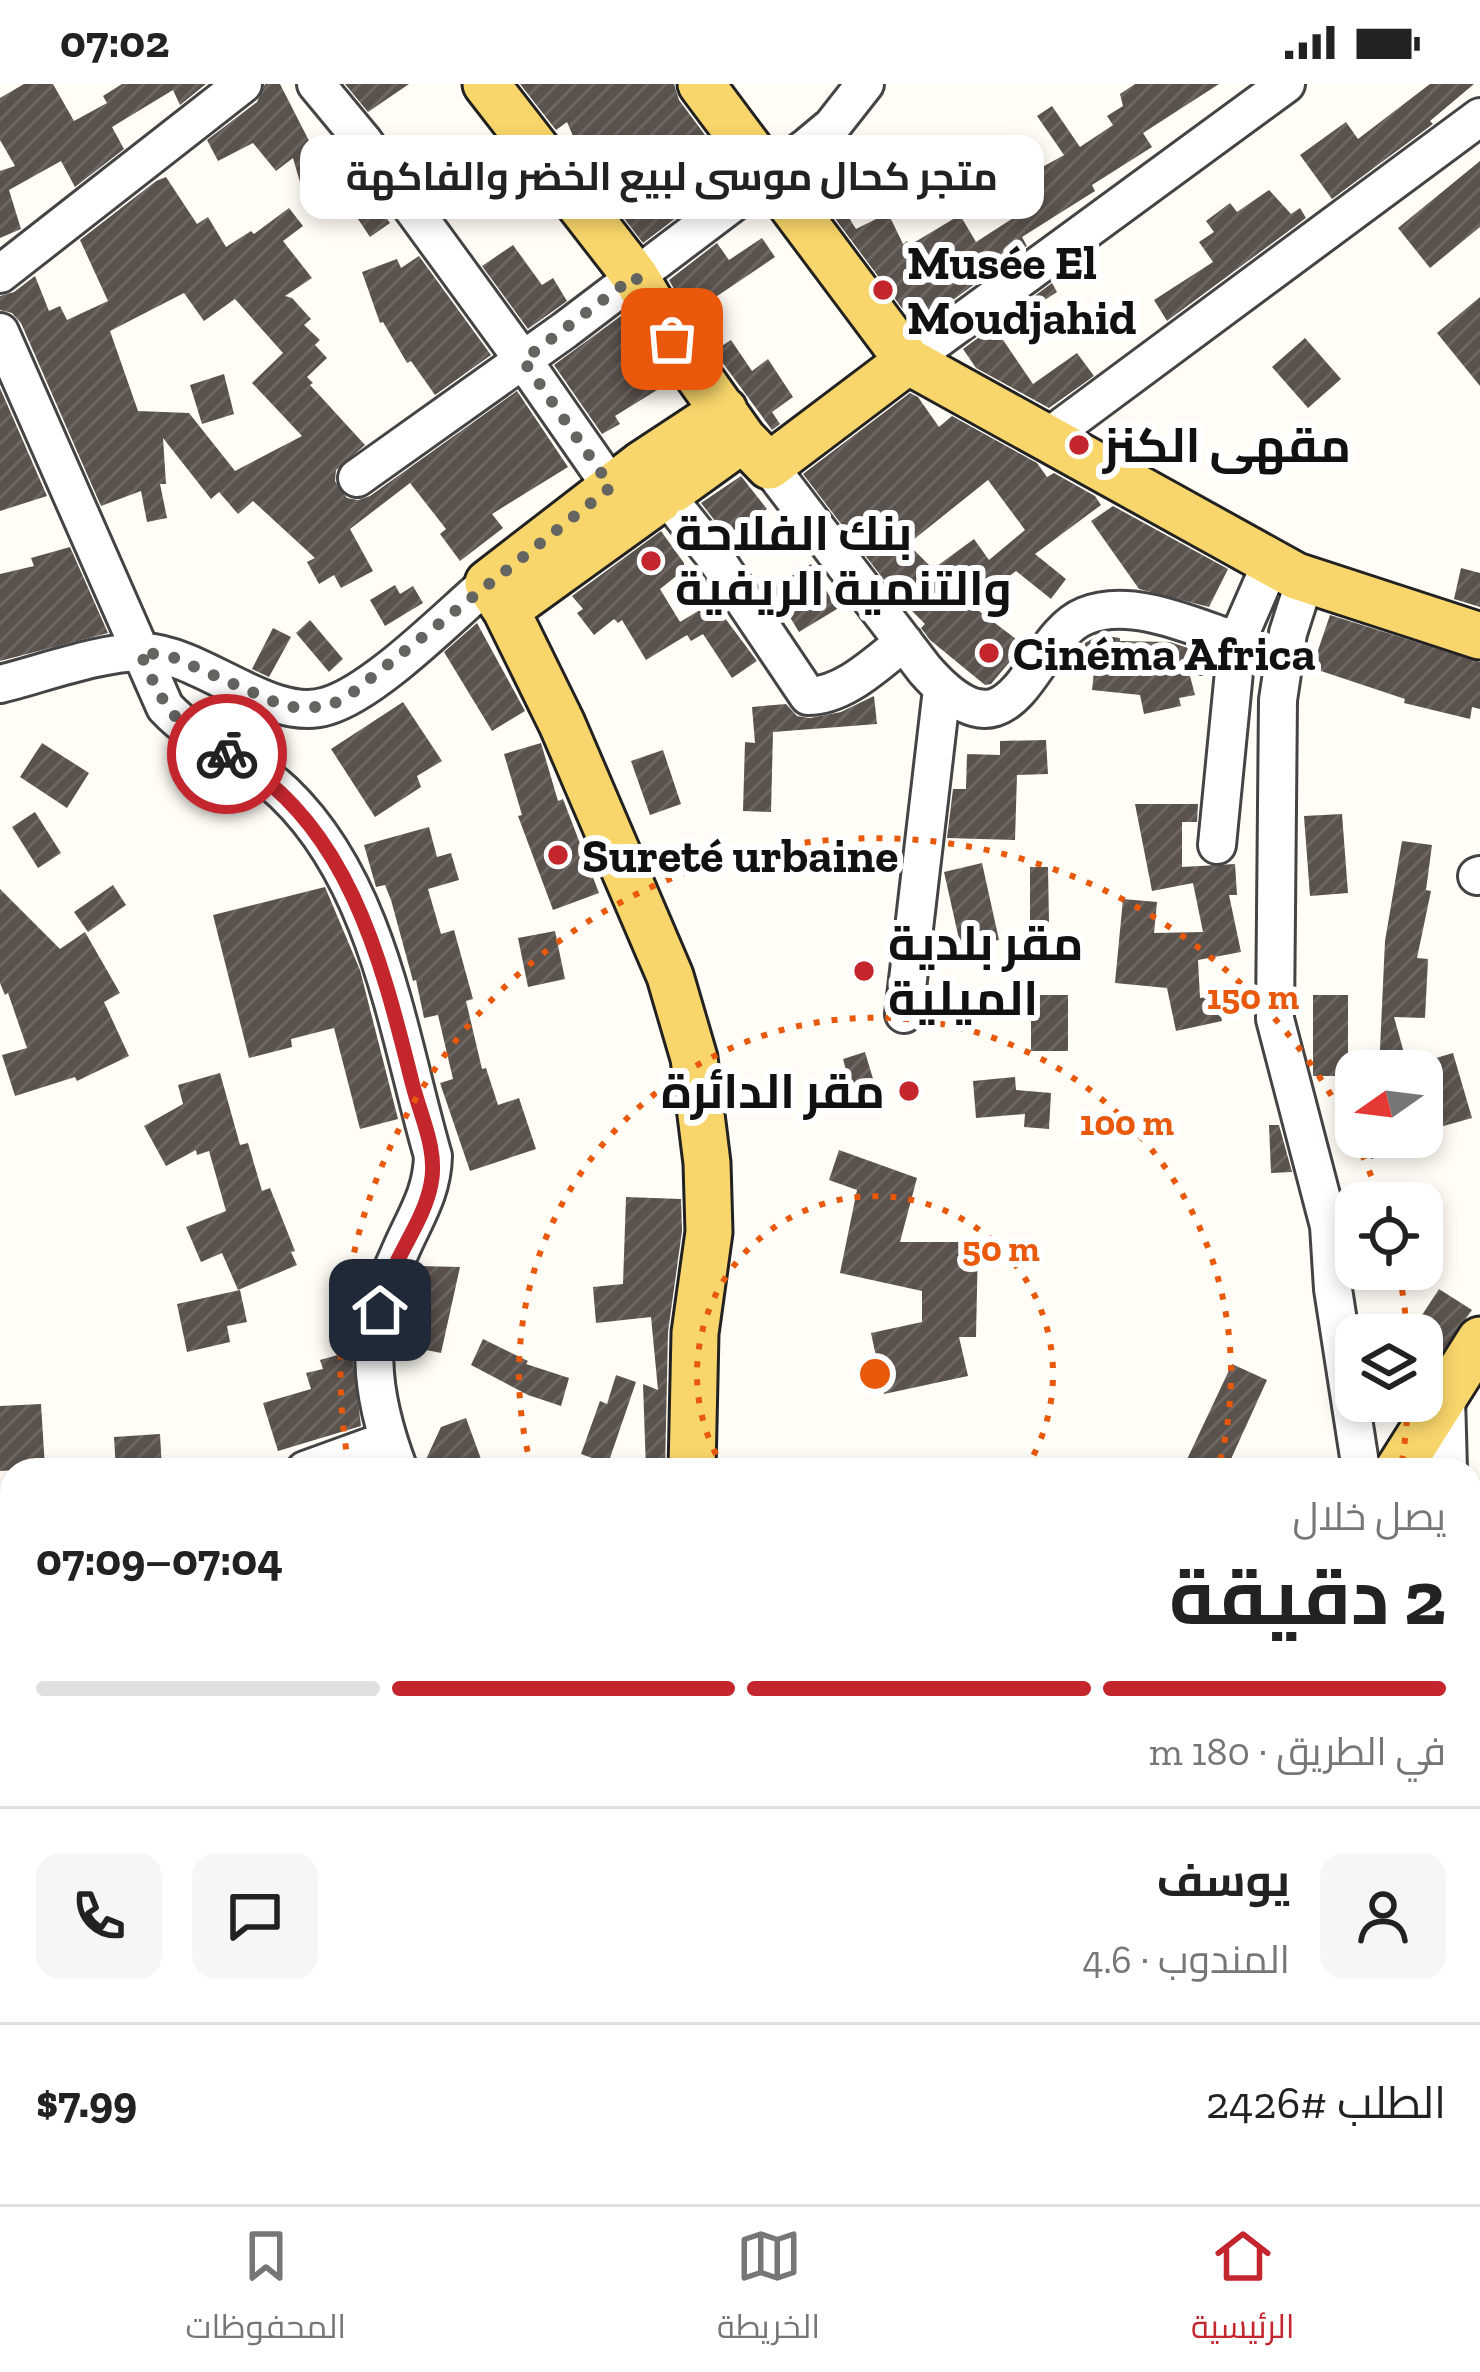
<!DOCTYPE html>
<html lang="ar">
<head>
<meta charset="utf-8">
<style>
	body { margin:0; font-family:"Zilla Slab",Cairo,serif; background:#f6f6f6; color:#222; direction:rtl; height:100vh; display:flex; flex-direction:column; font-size:45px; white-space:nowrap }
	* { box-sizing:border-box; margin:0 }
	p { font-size:39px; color:#767676 }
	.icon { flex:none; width:66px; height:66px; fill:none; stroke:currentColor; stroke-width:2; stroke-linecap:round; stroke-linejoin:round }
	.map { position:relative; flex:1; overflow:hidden; direction:ltr }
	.side { position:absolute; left:0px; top:1374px; width:1482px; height:747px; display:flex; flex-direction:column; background:#fff; border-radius:36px 36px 0 0; box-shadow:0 6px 18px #0003; direction:rtl }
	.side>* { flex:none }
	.needle { width:78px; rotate:256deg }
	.tools { position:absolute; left:1335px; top:966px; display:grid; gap:24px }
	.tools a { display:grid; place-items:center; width:108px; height:108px; border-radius:24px; background:#fff; box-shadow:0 6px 18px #0003; font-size:60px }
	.pin { position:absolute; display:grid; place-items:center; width:102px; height:102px; color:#fff; margin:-51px; border-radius:24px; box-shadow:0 6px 18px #0006 }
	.courier { position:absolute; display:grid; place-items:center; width:120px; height:120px; margin:-60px; border:9px solid #c4262e; border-radius:50%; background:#fff; color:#222; box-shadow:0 3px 15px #0007 }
	.bubble { position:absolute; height:84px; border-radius:24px; background:#fff; box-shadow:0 6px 18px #0003; font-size:39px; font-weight:700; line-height:84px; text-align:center; direction:rtl }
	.headline em { font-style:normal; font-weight:700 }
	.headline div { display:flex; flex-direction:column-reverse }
	.headline { display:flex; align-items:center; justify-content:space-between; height:204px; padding:0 36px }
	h1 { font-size:78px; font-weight:700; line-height:90px }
	.bar { display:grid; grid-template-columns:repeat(4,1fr); gap:18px 12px; align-content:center; height:144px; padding:0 36px }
	.bar i { height:15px; border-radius:9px; background:#e0e0e0 }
	.bar .on { background:#c4262e }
	.bar p { grid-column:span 4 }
	.line { display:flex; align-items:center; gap:30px; padding:0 36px; border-top:3px solid #e0e0e0 }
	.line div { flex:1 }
	.round { display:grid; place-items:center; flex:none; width:126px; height:126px; border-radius:24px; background:#f6f6f6 }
	.status { display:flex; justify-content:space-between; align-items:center; height:84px; padding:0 60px; background:#fff; direction:ltr }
	.status svg { height:33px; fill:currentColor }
	.tab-bar { display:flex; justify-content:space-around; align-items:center; height:168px; border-top:3px solid #e0e0e0; background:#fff; font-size:33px; color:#767676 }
	.tab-bar a { display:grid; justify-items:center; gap:6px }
	.tab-bar .on { color:#c4262e }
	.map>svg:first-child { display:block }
</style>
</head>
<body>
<div class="status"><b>07:02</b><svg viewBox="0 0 49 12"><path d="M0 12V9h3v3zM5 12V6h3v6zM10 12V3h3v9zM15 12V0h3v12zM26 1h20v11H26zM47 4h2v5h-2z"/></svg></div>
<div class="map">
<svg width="1480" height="2120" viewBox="0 0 1480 2120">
	<defs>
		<pattern id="building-hatch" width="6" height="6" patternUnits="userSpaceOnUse" patternTransform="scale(3)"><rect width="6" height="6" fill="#5a524d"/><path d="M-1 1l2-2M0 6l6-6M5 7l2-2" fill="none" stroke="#6d6662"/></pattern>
	</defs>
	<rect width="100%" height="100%" fill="#fffdf5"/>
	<path fill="url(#building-hatch)" fill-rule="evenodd" d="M 24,0 L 53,0 L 74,37 L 107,19 L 103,12 L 122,0 L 206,0 L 180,21 L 173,6 L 112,43 L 124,65 L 75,103 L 61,77 L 9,106 L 21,145 L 0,154 L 0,87 L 15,82 L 0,56 L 0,14 Z
		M 265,0 L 280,0 L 325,88 L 345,74 L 390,139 L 370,153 L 344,114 L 308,126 L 293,74 L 276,87 L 253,59 L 218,77 L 207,56 L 257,18 Z
		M 345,0 L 409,0 L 368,28 Z
		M 520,0 L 674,0 L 679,16 L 734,90 L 643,159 L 593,94 L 601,89 L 580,57 L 576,59 L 567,38 L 556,46 Z
		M 1135,0 L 1219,0 L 1143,49 L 1152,63 L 1092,101 L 1095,107 L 1022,153 L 1027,162 L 916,243 L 804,93 L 818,84 L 856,145 L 888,129 L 903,160 L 907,157 L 910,161 L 960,131 L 976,158 L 1024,127 L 1010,101 L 1064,71 L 1037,32 L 1052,22 L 1080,63 L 1113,41 L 1107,32 L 1123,22 L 1120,10 Z
		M 1430,0 L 1474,0 L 1430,37 L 1433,40 L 1332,115 L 1300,71 L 1346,38 L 1358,55 Z
		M 1480,77 L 1480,143 L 1430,184 L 1398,144 Z
		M 166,93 L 197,140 L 208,133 L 226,163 L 251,147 L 254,150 L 289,124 L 303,142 L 283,157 L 312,194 L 285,212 L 292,214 L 311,235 L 304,241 L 320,256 L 315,261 L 327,274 L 307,293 L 313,299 L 310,301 L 365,361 L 336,386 L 335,397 L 347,414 L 358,416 L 370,412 L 517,307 L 568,383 L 492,430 L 503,444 L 460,477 L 440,450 L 446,445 L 410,399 L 350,445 L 373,487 L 341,504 L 334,491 L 319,500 L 307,478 L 315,474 L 253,417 L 238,430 L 219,408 L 211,415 L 163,354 L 166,400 L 160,400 L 167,434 L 147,438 L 141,407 L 101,422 L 21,239 L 12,229 L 0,226 L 0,212 L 14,208 L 35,192 L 49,227 L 60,222 L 67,236 L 108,217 L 80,156 L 156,97 ZM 184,209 L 204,237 L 235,215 L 283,269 L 252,299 L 302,352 L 235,387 L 189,329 L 138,327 L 110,247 Z
		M 1269,106 L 1291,130 L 1300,124 L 1306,134 L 1167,237 L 1154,216 L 1213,178 L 1199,158 L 1214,148 L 1206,137 L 1230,119 L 1237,128 Z
		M 762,154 L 775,173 L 689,231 L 669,196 L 717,159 L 729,176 Z
		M 513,161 L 542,201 L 553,194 L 567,217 L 528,245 L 482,182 Z
		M 419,172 L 491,271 L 435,311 L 411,277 L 407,279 L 383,238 L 380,239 L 362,188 L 397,175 L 401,184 Z
		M 1052,199 L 1057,208 L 997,247 L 1033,300 L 1077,269 L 1094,292 L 1049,324 L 976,284 L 963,265 Z
		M 1480,213 L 1480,302 L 1437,249 Z
		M 625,229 L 670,298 L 615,332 L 620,340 L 602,350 L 554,281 Z
		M 1305,254 L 1341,295 L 1308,324 L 1272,283 Z
		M 731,256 L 752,287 L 768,275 L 793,313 L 772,328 L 780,340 L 772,346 L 714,267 Z
		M 224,290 L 234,330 L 202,340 L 190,301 Z
		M 0,304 L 47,412 L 0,427 Z
		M 910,309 L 918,313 L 939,343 L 952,332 L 1037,379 L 1047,393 L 1054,389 L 1095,412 L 1101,421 L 1035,470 L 1066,495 L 1051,515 L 1016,487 L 971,521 L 1024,561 L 991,600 L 985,601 L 930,556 L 921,544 L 925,540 L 897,512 L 902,507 L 891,492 L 884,496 L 803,390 ZM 988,396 L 1025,446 L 989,476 L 974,455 L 933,485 L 908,460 Z
		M 741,392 L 767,425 L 726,451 L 701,419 Z
		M 1113,422 L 1228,485 L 1209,523 L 1139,505 L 1091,437 Z
		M 661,447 L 684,479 L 684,486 L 660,505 L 680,538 L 713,518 L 757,577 L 732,594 L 703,550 L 691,557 L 687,551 L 646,576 L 622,536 L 618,539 L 614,535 L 594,551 L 577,529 L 583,525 L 572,512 Z
		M 70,463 L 108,549 L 0,577 L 0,490 L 34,482 L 31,474 Z
		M 811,480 L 837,525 L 799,548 L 772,504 Z
		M 1461,484 L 1480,489 L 1480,523 L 1454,515 Z
		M 395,501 L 400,510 L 413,502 L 423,519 L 385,542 L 370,516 Z
		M 1330,531 L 1480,578 L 1480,625 L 1472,623 L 1470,635 L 1404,619 L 1405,615 L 1312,584 Z
		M 310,536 L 343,575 L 329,588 L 296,549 Z
		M 477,539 L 525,627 L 492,647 L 444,568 Z
		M 273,544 L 291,553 L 269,593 L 252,585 Z
		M 1099,551 L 1120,554 L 1120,557 L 1170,558 L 1206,570 L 1206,592 L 1190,592 L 1195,611 L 1179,614 L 1181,622 L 1144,630 L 1140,611 L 1092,606 L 1094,588 L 1082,587 L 1085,559 Z
		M 874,612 L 877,640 L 773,648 L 771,728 L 743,727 L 745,658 L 755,659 L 752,623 L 786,620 L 797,632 L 810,634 L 841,628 Z
		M 403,618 L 442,677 L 417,692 L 421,703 L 375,733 L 331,665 Z
		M 1046,656 L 1048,690 L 1017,691 L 1015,756 L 947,754 L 953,705 L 966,705 L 967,670 L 1000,671 L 1000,657 Z
		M 42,659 L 89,689 L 67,724 L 20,693 Z
		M 541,659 L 558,717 L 563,715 L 599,809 L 553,826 L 518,732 L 522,731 L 504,670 Z
		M 663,666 L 681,720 L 650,731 L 631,677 Z
		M 1135,720 L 1198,720 L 1197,738 L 1182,738 L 1182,783 L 1235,780 L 1237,811 L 1229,811 L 1241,868 L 1198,876 L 1200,914 L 1217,911 L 1222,937 L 1176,947 L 1167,904 L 1115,899 L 1123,815 L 1157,818 L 1154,849 L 1203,848 L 1193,799 L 1152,807 Z
		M 35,728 L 61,769 L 38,784 L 12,743 Z
		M 1342,730 L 1348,809 L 1310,812 L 1304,732 Z
		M 429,743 L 437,773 L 451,769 L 459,796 L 428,805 L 441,850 L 454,846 L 473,915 L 466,917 L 482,985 L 486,984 L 498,1021 L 519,1014 L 536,1065 L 470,1087 L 440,999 L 453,995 L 438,931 L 424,934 L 416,896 L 413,897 L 391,816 L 385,801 L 376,803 L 364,761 Z
		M 1402,757 L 1432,761 L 1426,806 L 1431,807 L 1417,874 L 1428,875 L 1425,934 L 1394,933 L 1409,987 L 1379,987 L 1385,857 Z
		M 982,779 L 999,856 L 961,864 L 944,788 Z
		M 1030,783 L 1048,783 L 1049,838 L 1030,838 Z
		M 113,801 L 126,821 L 88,848 L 74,828 Z
		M 325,803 L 360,886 L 398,1035 L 360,1045 L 334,944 L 291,955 L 292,963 L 249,974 L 213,831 Z
		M 0,805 L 60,865 L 85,848 L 120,909 L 104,918 L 129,972 L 77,997 L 75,993 L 15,1012 L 2,971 L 27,964 L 8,909 L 5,911 L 0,899 Z
		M 555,847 L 565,895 L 528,903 L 518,854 Z
		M 1031,911 L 1068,911 L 1068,967 L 1031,967 Z
		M 1313,911 L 1348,911 L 1348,992 L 1313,992 Z
		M 865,968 L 874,998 L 851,1005 L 843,975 Z
		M 1453,969 L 1472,1034 L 1422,1048 L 1422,978 Z
		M 220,989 L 240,1061 L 248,1059 L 262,1107 L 270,1104 L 295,1167 L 291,1168 L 297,1181 L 238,1206 L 222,1169 L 201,1178 L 186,1143 L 226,1127 L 209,1067 L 197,1071 L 196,1066 L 166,1082 L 144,1042 L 183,1020 L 178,1001 Z
		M 1015,993 L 1016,1006 L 1051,1009 L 1049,1045 L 1024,1043 L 1025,1030 L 976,1034 L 973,997 Z
		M 1269,1041 L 1279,1041 L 1292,1088 L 1271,1089 Z
		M 1365,1053 L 1427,1053 L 1428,1059 L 1371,1075 Z
		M 839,1066 L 917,1094 L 900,1158 L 978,1158 L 976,1253 L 959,1253 L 968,1292 L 884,1310 L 871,1249 L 922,1238 L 922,1207 L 840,1189 L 857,1106 L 829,1096 Z
		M 626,1113 L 681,1115 L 682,1147 L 668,1248 L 665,1386 L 646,1386 L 643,1300 L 658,1306 L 651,1233 L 596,1239 L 593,1203 L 623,1200 Z
		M 419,1182 L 460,1183 L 441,1269 L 402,1261 Z
		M 1439,1205 L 1472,1226 L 1422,1297 L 1422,1251 L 1409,1251 Z
		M 240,1206 L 247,1238 L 227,1242 L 230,1258 L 187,1268 L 177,1220 Z
		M 483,1255 L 528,1277 L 526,1280 L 569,1294 L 561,1322 L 528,1311 L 471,1281 Z
		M 352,1267 L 361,1342 L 278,1367 L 263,1319 L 311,1305 L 306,1289 L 323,1285 L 320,1276 Z
		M 1232,1280 L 1267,1296 L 1226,1386 L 1182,1386 Z
		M 616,1291 L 636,1298 L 608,1380 L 581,1370 L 600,1317 L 607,1320 Z
		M 41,1320 L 45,1384 L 0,1387 L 0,1322 Z
		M 466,1334 L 485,1386 L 421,1386 L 441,1343 Z
		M 160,1350 L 162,1386 L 116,1386 L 114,1353 Z"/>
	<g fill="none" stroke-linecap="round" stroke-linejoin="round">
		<g stroke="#444" stroke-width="42">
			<path id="minor" d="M 316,0 L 364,58 L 523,276 L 624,421
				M 0,190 L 243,0
				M 0,248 L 165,623 C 199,660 248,675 284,709 C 379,800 398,951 433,1072 C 432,1110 415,1133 400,1168 C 363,1247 369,1307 399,1386
				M 908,277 L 1286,0
				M 1047,354 L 1480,33
				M 769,382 L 925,586 C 1017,690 1028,555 1085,532 C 1131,513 1192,542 1237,557
				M 357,394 L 565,246 L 808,62 L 832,42 L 865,0
				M 652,394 L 712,469 L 808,612 C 844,612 877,579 904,558
				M 1305,496 L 1288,549 L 1278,616 L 1275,935 L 1329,1142 L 1333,1205 L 1361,1386
				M 0,600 C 41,590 103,567 144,568 C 204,571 271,640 327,622 C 375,608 448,533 488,499
				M 1217,761 L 1237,557 L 1271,479
				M 1477,792 L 1480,791
				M 904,930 L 942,605
				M 1446,1312 L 1448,1386
				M 305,1386 L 388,1356
				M 0,1441 L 12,1443
				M 0,1592 L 12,1591
				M 1470,1822 L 1480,1849
				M 1124,2109 L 1137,2120
				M 0,2119 L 84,2109"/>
		</g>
		<g stroke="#222" stroke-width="51">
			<path id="major" d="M 486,0 L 635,192 L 672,255 L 743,355 L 769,382 L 908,277
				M 701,0 L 908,277 L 1296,492 L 1480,552
				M 506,526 L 743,355
				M 692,1386 L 695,1249 L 709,1148 L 707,1079 L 694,974 L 670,892 L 562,640 L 506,526 L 488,499 L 642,380 L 724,326
				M 1398,1386 L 1480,1256"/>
		</g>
		<use href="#minor" stroke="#fff" stroke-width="36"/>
		<use href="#major" stroke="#f9d66b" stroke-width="45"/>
	</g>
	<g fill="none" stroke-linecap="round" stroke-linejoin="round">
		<path stroke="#646461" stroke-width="12" stroke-dasharray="0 21.6" d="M 227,670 C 172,640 164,623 140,568 L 170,572 L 286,623 L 326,623 L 347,613 L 611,403 L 523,276 L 635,192 L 672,255"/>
		<path stroke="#c4262e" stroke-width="15" d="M 227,670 C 348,736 382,878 413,1002 C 421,1033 438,1067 431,1100 C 423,1142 389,1177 380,1226"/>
	</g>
	<g fill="none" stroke="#e8590c" stroke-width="6" stroke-dasharray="6 12">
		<path d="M725 1386A178 178 0 1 1 1025 1386"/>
		<path d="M532 1385A356 356 0 1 1 1218 1385"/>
		<path d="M1408 1318A534 534 0 0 1 1401 1383M349 1383A534 534 0 0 1 1380 1116M1399 1188A534 534 0 0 1 1407 1248"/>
	</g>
	<g fill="#c4262e" stroke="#fff" stroke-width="4.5">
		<circle cx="883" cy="206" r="12"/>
		<circle cx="1079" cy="361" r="12"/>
		<circle cx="651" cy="477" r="12"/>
		<circle cx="989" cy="569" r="12"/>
		<circle cx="558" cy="771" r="12"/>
		<circle cx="864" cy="887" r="12"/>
		<circle cx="909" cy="1007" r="12"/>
	</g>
	<g text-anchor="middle" stroke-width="12" stroke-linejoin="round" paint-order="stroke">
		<g font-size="48" font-weight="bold" fill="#111" stroke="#fff" text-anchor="start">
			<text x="907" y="195">Musée El<tspan x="907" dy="55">Moudjahid</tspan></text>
			<text x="1103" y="378">مقهى الكنز</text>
			<text x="675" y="466">بنك الفلاحة<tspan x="675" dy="55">والتنمية الريفية</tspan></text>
			<text x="1013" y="586">Cinéma Africa</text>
			<text x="582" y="788">Sureté urbaine</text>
			<text x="888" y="876">مقر بلدية<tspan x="888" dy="55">الميلية</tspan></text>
			<text x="885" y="1024" text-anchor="end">مقر الدائرة</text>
		</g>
	</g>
	<circle cx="875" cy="1290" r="18" fill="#e8590c" stroke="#fff" stroke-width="6"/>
	<g font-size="36" text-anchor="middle" font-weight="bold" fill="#e8590c" stroke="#fff" stroke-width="12" stroke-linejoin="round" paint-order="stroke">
		<text x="1253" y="925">150 m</text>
		<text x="1127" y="1051">100 m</text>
		<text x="1001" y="1177">50 m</text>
	</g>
</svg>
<div class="tools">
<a><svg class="needle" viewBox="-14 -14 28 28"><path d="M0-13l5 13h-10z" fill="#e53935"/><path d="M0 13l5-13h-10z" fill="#767676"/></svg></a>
<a><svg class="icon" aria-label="locate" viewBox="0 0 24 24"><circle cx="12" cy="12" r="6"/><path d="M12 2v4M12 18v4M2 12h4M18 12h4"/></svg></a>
<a><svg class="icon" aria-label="layers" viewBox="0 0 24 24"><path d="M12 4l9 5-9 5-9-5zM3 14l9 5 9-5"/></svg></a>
</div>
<div class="pin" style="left:672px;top:255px;background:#ea580c"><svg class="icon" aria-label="bag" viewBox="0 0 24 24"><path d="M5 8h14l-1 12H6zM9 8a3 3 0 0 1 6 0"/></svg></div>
<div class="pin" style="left:380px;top:1226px;background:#1f2937"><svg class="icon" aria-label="home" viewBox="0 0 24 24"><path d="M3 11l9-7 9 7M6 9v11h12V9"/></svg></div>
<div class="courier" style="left:227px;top:670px"><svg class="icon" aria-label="bike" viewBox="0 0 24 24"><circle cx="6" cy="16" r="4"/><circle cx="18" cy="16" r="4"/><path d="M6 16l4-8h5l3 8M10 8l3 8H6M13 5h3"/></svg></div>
<div class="bubble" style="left:300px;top:51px;width:744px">متجر كحال موسى لبيع الخضر والفاكهة</div>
<section class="side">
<div class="headline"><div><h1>2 دقيقة</h1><p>يصل خلال</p></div><em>07:04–07:09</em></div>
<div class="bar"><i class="on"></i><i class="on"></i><i class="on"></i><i></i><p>في الطريق · 180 m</p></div>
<div class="line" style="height:216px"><a class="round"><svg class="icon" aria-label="person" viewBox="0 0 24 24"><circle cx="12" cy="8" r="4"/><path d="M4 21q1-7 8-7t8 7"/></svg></a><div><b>يوسف</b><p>المندوب · 4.6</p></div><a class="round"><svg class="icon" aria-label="chat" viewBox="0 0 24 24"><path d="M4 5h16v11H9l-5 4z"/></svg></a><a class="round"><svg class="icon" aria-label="phone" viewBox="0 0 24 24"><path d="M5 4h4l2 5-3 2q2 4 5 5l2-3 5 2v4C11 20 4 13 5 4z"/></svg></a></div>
<div class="line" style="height:156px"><div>الطلب #2426</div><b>$7.99</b></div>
</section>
</div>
<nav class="tab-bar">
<a class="on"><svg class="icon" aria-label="home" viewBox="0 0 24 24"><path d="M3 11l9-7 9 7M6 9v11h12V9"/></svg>الرئيسية</a>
<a><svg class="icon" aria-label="map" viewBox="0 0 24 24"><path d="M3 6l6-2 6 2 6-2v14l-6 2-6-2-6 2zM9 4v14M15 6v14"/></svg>الخريطة</a>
<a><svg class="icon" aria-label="saved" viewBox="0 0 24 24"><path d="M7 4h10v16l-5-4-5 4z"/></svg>المحفوظات</a>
</nav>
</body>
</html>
